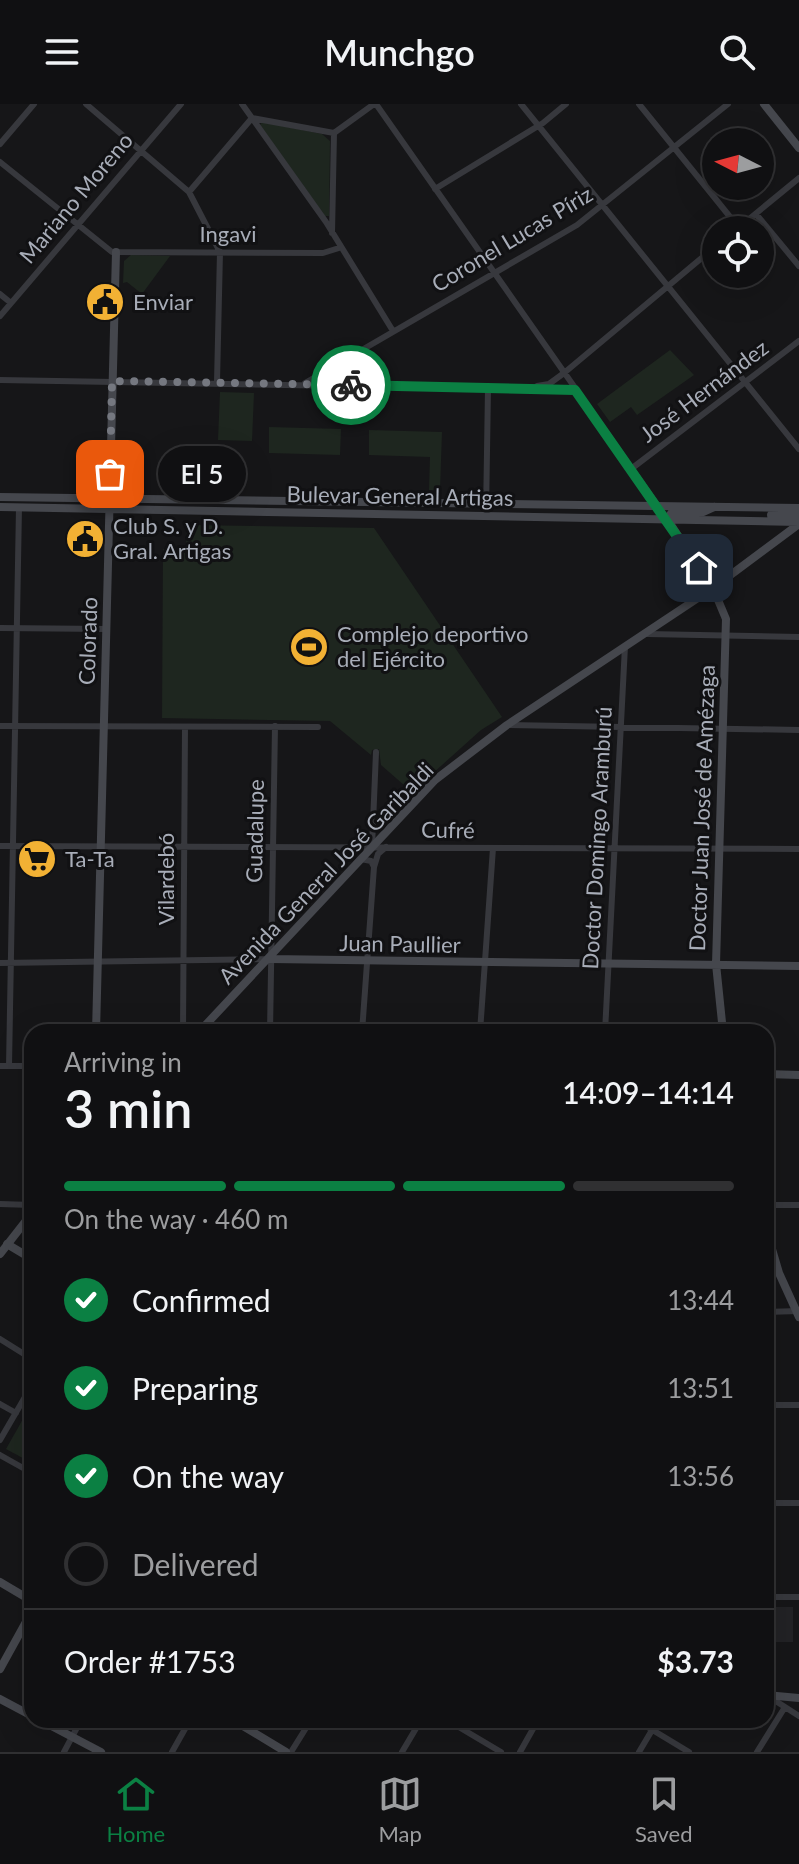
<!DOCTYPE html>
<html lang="en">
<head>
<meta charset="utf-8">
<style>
	body { margin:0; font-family:Lato,sans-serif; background:#1e1e20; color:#f1f3f6; height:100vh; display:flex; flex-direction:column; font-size:30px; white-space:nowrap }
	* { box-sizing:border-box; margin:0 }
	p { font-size:26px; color:#9c9d9f }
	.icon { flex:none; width:44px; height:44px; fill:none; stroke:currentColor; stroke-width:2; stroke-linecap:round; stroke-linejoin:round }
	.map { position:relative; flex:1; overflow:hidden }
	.side { position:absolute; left:24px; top:920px; width:750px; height:704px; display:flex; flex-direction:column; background:#101012; border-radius:24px; box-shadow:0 8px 32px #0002,0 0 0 2px #303032 }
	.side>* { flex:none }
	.needle { width:52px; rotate:276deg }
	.fabs { position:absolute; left:702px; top:24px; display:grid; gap:16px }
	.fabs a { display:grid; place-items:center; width:72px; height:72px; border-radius:50%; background:#101012; box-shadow:0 8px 32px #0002,0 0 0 2px #303032; font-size:40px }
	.pin { position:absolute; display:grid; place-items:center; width:68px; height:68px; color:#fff; margin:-34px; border-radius:16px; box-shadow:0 4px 12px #0006 }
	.courier { position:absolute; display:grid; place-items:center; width:80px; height:80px; margin:-40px; border:6px solid #0b8043; border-radius:50%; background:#fff; color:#222; box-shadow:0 2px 10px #0007 }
	.bubble { position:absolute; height:56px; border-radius:28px; background:#101012; box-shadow:0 8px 32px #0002,0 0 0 2px #303032; font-size:26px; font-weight:600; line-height:56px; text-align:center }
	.headline em { font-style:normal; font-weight:600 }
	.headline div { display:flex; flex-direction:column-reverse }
	.headline { display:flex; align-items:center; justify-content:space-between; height:136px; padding:0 40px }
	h1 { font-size:52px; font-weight:600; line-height:60px }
	.bar { display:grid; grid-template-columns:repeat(4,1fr); gap:12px 8px; align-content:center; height:96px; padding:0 40px }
	.bar i { height:10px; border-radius:6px; background:#303032 }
	.bar .active { background:#0b8043 }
	.bar p { grid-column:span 4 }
	.line { display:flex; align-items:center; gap:20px; padding:0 40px; border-top:2px solid #303032 }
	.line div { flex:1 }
	ol { padding:0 40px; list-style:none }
	li { display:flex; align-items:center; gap:24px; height:88px }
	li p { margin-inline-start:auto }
	li .icon { padding:8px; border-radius:50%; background:#0b8043; color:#fff; stroke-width:4 }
	li:last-child { color:#9c9d9f }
	li i { width:44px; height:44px; border:4px solid #303032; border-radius:50% }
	header { display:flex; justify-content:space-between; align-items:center; height:104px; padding:0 40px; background:#101012; font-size:36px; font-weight:600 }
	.tab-bar { display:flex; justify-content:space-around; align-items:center; height:112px; border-top:2px solid #303032; background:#101012; font-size:22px; color:#9c9d9f }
	.tab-bar a { display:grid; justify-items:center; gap:4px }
	.tab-bar .active { color:#0b8043 }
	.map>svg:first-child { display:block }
</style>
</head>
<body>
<header><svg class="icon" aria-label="menu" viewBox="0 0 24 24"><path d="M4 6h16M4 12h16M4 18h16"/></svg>Munchgo<svg class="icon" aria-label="search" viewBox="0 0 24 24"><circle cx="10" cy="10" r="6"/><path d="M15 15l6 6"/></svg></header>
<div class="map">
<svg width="799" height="1648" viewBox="0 0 799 1648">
	<rect width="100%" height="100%" fill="#161618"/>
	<path fill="#222225" d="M 766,1503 L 793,1503 L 793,1538 L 766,1538 Z"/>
	<path fill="#1e261f" d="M 262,18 L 322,30 L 330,37 L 329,112 L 325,112 L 260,21 Z
		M 131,151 L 170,152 L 142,190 L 127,178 L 123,179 L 124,157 Z
		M 670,246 L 694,271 L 637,311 L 631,303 L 610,318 L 597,300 Z
		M 220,288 L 254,289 L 252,337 L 218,336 Z
		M 269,323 L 341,325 L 340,351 L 269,349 Z
		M 369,326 L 442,328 L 440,386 L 429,386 L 430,353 L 369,351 Z
		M 187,421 L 374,424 L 502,613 L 481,626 L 412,688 L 381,661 L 379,645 L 372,646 L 371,651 L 330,617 L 162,614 L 163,445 L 186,446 Z
		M 32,1299 L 32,1359 L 6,1345 Z"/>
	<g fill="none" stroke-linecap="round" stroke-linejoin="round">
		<path stroke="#37383d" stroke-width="6" d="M 86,0 L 189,88 L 220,148 L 217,278
			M 242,0 L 326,118 L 393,227
			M 376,0 L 667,415
			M 521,0 L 799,345
			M 639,0 L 739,124
			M 252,14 L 334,29
			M 334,29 L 374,0
			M 0,40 L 34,0
			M 0,58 L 112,148 L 323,149 L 339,144
			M 435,85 L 543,19 L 566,0
			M 189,88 L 252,14
			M 756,110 L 799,162
			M 737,125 L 799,74
			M 332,129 L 334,29
			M 0,190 L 11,199
			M 0,212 L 181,0
			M 0,276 L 575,286
			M 305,279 L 577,121 L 728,0
			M 537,282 L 549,280 L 564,269 L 716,142
			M 631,365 L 799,237
			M 486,411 L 488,284
			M 0,524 L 106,525
			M 647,530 L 799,533
			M 507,621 L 799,626
			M 0,622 L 318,623
			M 0,742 L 799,745
			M 372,743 L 376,648
			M 361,755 L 371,757 L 374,763 L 362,928
			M 374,763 L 378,750 L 386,743
			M 0,859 L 270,855
			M 183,928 L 185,623
			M 270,928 L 275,622
			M 480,928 L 493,744
			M 605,928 L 625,542
			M 0,962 L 32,962
			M 9,962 L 19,403
			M 0,1100 L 32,1101
			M 766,1101 L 799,1101
			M 766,1208 L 798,1207
			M 0,1235 L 32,1255
			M 0,1300 L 16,1309
			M 766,1301 L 799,1301
			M 0,1336 L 32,1281
			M 0,1351 L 32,1369
			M 766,1399 L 799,1399
			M 766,1493 L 799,1493
			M 771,1594 L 799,1612
			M 447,1616 L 501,1648
			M 636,1616 L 689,1648
			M 64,1648 L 81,1616
			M 172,1648 L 190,1616
			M 291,1648 L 311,1616
			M 402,1648 L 421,1616
			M 520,1648 L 538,1616
			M 639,1648 L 658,1616
			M 757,1648 L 785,1603"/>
		<path stroke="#45474d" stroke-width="8" d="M 764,0 L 799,44
			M 0,393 L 799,404
			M 0,403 L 799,418
			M 771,411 L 799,411
			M 667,415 L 713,484 L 726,515 L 716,860 L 723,928
			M 667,415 L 672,408 L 703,408 L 714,403
			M 270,855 L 799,862
			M 96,928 L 116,148
			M 199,928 L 435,676 L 507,621 L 713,484 L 799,420
			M 766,970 L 799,971
			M 766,1125 L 779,1169 L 799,1213
			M 7,1140 L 32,1155
			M 0,1150 L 32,1109
			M 0,1478 L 32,1497
			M 0,1565 L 32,1507
			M 766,1591 L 799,1594
			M 0,1595 L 32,1612
			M 40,1616 L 101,1648
			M 233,1616 L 286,1648"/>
	</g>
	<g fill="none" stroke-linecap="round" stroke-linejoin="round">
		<path stroke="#757880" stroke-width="8" stroke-dasharray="0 14.4" d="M 110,370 L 112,277 L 351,281"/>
		<path stroke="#0b8043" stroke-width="10" d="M 351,281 L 575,286 L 699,464"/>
	</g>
	<defs>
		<g id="civic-disc" transform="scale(2)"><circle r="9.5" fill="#f2b134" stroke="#111113"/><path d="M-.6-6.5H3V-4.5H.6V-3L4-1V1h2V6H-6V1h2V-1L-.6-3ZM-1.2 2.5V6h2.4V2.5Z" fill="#111"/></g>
		<g id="stadium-disc" transform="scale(2)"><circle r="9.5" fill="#f2b134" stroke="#111113"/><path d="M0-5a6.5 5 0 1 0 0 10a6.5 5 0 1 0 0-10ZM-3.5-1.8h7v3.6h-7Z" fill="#111"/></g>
		<g id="supermarket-disc" transform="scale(2)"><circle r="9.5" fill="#f2b134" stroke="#111113"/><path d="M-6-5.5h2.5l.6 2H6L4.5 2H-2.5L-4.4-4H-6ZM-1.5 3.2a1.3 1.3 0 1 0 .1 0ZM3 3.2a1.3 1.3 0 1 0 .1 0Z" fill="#111"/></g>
	</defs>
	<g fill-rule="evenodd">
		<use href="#civic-disc" x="105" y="198"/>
		<use href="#civic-disc" x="85" y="435"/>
		<use href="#stadium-disc" x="309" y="543"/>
		<use href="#supermarket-disc" x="37" y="755"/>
	</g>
	<g text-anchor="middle" stroke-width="6" stroke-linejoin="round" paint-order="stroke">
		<g font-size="22" fill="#a8adb8" stroke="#111113">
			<text transform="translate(76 94) rotate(-50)" y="8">Mariano Moreno</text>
			<text x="228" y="138">Ingavi</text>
			<text transform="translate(512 135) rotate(-31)" y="8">Coronel Lucas Píriz</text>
			<text transform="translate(704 287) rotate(-37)" y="8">José Hernández</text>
			<text transform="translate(400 392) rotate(1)" y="8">Bulevar General Artigas</text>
			<text transform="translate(88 537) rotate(-88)" y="8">Colorado</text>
			<text transform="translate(702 704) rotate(-88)" y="8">Doctor Juan José de Amézaga</text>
			<text transform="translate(448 726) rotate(1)" y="8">Cufré</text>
			<text transform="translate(255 727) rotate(-89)" y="8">Guadalupe</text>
			<text transform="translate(597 734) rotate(-87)" y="8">Doctor Domingo Aramburú</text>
			<text transform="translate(326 769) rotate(-46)" y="8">Avenida General José Garibaldi</text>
			<text transform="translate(166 775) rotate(-90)" y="8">Vilardebó</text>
			<text transform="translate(400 840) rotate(1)" y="8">Juan Paullier</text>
		</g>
		<g font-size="22" fill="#a8adb8" stroke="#111113" text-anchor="start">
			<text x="133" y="206">Enviar</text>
			<text x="113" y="430">Club S. y D.<tspan x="113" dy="25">Gral. Artigas</tspan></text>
			<text x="337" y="538">Complejo deportivo<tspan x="337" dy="25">del Ejército</tspan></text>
			<text x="65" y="763">Ta-Ta</text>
		</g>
	</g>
</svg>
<div class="fabs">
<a><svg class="needle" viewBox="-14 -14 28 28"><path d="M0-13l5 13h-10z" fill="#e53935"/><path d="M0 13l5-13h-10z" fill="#9c9d9f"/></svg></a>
<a><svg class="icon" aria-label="locate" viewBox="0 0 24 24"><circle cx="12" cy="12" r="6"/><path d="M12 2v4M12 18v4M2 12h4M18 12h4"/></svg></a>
</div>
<div class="pin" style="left:110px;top:370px;background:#ea580c"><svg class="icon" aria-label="bag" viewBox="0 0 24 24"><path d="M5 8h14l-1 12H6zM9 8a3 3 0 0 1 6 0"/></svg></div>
<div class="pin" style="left:699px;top:464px;background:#1f2937"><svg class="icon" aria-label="home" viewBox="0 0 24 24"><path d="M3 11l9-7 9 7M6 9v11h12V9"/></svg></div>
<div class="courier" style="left:351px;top:281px"><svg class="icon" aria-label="bike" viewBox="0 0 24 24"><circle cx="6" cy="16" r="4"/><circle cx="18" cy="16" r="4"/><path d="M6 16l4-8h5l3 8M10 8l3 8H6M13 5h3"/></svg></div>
<div class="bubble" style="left:158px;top:342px;width:88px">El 5</div>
<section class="side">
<div class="headline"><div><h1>3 min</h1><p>Arriving in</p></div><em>14:09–14:14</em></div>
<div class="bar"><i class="active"></i><i class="active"></i><i class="active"></i><i></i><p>On the way · 460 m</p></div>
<ol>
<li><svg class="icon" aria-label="check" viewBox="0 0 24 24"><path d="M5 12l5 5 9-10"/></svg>Confirmed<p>13:44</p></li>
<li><svg class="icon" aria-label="check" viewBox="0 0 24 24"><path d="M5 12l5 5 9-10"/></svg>Preparing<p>13:51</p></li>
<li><svg class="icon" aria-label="check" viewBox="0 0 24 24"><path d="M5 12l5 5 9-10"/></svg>On the way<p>13:56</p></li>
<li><i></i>Delivered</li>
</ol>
<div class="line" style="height:104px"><div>Order #1753</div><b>$3.73</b></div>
</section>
</div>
<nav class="tab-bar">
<a class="active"><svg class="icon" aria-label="home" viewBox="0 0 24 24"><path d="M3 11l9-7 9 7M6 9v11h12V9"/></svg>Home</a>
<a><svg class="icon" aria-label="map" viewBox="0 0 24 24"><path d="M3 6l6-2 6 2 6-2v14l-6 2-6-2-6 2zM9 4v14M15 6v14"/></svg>Map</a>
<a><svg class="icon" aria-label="saved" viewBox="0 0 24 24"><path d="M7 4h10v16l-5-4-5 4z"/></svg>Saved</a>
</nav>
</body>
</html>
